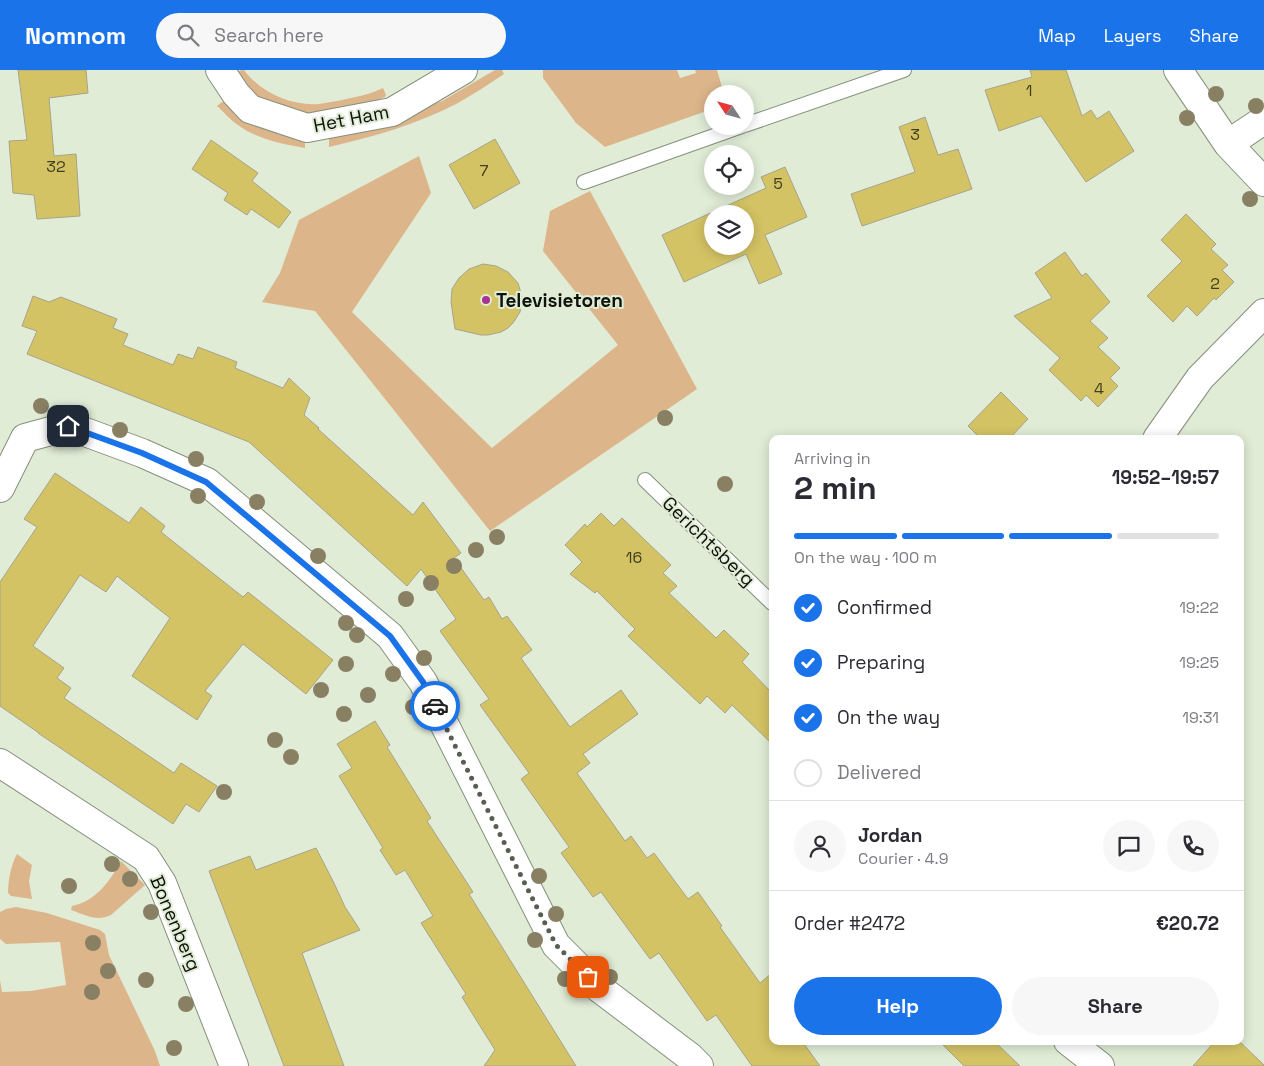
<!DOCTYPE html>
<html lang="en">
<head>
<meta charset="utf-8">
<style>
	body { margin:0; font-family:"Space Grotesk",sans-serif; background:#f7f7f7; color:#2b2b33; height:100vh; display:flex; flex-direction:column; font-size:19px; white-space:nowrap }
	* { box-sizing:border-box; margin:0 }
	p { font-size:16px; color:#7c7c81 }
	.icon { flex:none; width:28px; height:28px; fill:none; stroke:currentColor; stroke-width:2; stroke-linecap:round; stroke-linejoin:round }
	.map { position:relative; flex:1; overflow:hidden }
	.panel { position:absolute; left:769px; top:365px; width:475px; height:610px; display:flex; flex-direction:column; background:#fff; border-radius:10px; box-shadow:0 2px 12px #0003 }
	.panel>* { flex:none }
	.needle { width:32px; rotate:306deg }
	.fabs { position:absolute; left:704px; top:15px; display:grid; gap:10px }
	.fabs a { display:grid; place-items:center; width:50px; height:50px; border-radius:50%; background:#fff; box-shadow:0 2px 12px #0003; font-size:25px }
	.pin { position:absolute; display:grid; place-items:center; width:42px; height:42px; color:#fff; margin:-21px; border-radius:10px; box-shadow:0 2px 8px #0006 }
	.courier { position:absolute; display:grid; place-items:center; width:50px; height:50px; margin:-25px; border:4px solid #1a73e8; border-radius:50%; background:#fff; color:#222; box-shadow:0 1px 6px #0007 }
	.summary em { font-style:normal; font-weight:700 }
	.summary div { display:flex; flex-direction:column-reverse }
	.summary { display:flex; align-items:center; justify-content:space-between; height:85px; padding:0 25px }
	h1 { font-size:32px; font-weight:700; line-height:38px }
	.bar { display:grid; grid-template-columns:repeat(4,1fr); gap:8px 5px; align-content:center; height:60px; padding:0 25px }
	.bar i { height:6px; border-radius:4px; background:#e1e1e2 }
	.bar .current { background:#1a73e8 }
	.bar p { grid-column:span 4 }
	.line { display:flex; align-items:center; gap:12px; padding:0 25px; border-top:1px solid #e1e1e2 }
	.line div { flex:1 }
	.round { display:grid; place-items:center; flex:none; width:52px; height:52px; border-radius:26px; background:#f7f7f7 }
	ol { padding:0 25px; list-style:none }
	li { display:flex; align-items:center; gap:15px; height:55px }
	li p { margin-inline-start:auto }
	li .icon { padding:5px; border-radius:50%; background:#1a73e8; color:#fff; stroke-width:4 }
	li:last-child { color:#7c7c81 }
	li i { width:28px; height:28px; border:2px solid #e1e1e2; border-radius:50% }
	.button { display:flex; gap:10px; margin-top:auto; padding:10px 25px }
	.button a { flex:1; height:58px; border-radius:30px; background:#1a73e8; color:#fff; font-size:20px; font-weight:700; line-height:58px; text-align:center }
	.button a+a { background:#f7f7f7; color:#2b2b33 }
	header { display:flex; align-items:center; gap:30px; box-sizing:border-box; height:70px; padding:0 25px; background:#1a73e8; color:#fff }
	header strong { font-size:24px }
	nav { display:flex; gap:28px; margin-inline-start:auto; font-size:18px }
	.search { width:350px; height:45px; background:#f7f7f7; display:flex; align-items:center; gap:12px; box-sizing:border-box; padding:0 18px; border-radius:28px; color:#7c7c81; font-size:19px }
	.map>svg:first-child { display:block }
</style>
</head>
<body>
<header>
<strong>Nomnom</strong>
<div class="search"><svg class="icon" aria-label="search" viewBox="0 0 24 24"><circle cx="10" cy="10" r="6"/><path d="M15 15l6 6"/></svg>Search here</div>
<nav><a>Map</a><a>Layers</a><a>Share</a></nav>
</header>
<div class="map">
<svg width="1264" height="996" viewBox="0 0 1264 996">
	<rect width="100%" height="100%" fill="#e0ecd6"/>
	<path fill="#ddb58b" d="M 242,0 L 244,0 C 261,23 291,36 319,34 C 327,33 335,31 342,30 C 356,27 371,24 383,18 L 386,25 L 385,27 L 371,32 L 312,44 L 293,42 L 264,32 L 248,21 L 233,3 Z
		M 495,0 L 502,0 L 504,4 C 489,14 474,24 458,33 C 418,54 373,67 329,77 L 329,68 L 378,55 L 442,31 Z
		M 543,0 L 677,0 L 680,8 L 696,3 L 695,0 L 717,0 L 724,24 L 712,24 L 712,39 L 605,77 L 576,53 L 543,8 Z
		M 222,32 L 225,32 L 252,53 L 270,61 L 303,68 L 305,71 L 305,78 C 281,74 257,69 238,55 C 230,50 224,42 217,36 Z
		M 419,86 L 431,123 L 352,242 L 492,378 L 618,275 L 543,181 L 550,141 L 590,121 L 697,319 L 490,461 L 315,241 L 262,232 L 280,203 L 299,150 Z
		M 17,784 L 32,795 L 29,811 L 32,829 L 11,826 L 8,823 C 8,810 11,795 17,784 Z
		M 121,791 L 145,815 L 111,845 C 97,852 85,845 71,840 L 72,836 C 96,831 110,811 121,791 Z
		M 16,837 L 47,843 L 100,860 L 105,864 L 109,885 L 155,981 L 160,996 L 0,996 L 0,910 L 2,922 L 31,921 L 66,915 L 60,872 L 6,874 L 0,869 L 0,842 L 6,839 Z"/>
	<path fill="#d4c364" stroke="#a7a38c" fill-rule="evenodd" d="M 18,0 L 86,0 L 88,23 L 49,28 L 54,86 L 76,84 L 80,146 L 37,149 L 34,125 L 13,123 L 9,71 L 27,70 Z
		M 1030,0 L 1066,0 L 1082,46 L 1091,40 L 1097,49 L 1109,41 L 1134,81 L 1086,112 L 1041,46 L 999,61 L 985,20 L 1032,7 Z
		M 925,47 L 938,85 L 958,79 L 972,119 L 862,156 L 851,124 L 915,102 L 899,57 Z
		M 495,69 L 520,113 L 474,139 L 449,95 Z
		M 211,70 L 258,103 L 252,111 L 291,142 L 279,158 L 251,139 L 247,145 L 224,130 L 228,123 L 192,99 Z
		M 785,97 L 807,147 L 765,165 L 782,204 L 759,214 L 746,184 L 684,212 L 662,165 L 766,118 L 761,107 ZM 712,144 L 745,144 L 745,176 L 712,176 Z
		M 1186,144 L 1216,174 L 1211,179 L 1228,195 L 1222,200 L 1234,212 L 1216,230 L 1214,228 L 1197,246 L 1187,236 L 1173,252 L 1147,226 L 1182,191 L 1161,170 Z
		M 1065,182 L 1082,206 L 1086,203 L 1110,232 L 1090,251 L 1108,268 L 1098,277 L 1120,298 L 1110,308 L 1118,316 L 1098,337 L 1086,325 L 1081,331 L 1049,300 L 1060,288 L 1014,246 L 1052,228 L 1035,203 Z
		M 483,194 L 496,196 L 508,202 L 518,213 L 522,227 L 520,242 L 513,253 L 508,258 L 501,262 L 488,265 L 481,265 L 455,259 L 451,232 L 452,219 L 459,208 L 469,199 Z
		M 33,226 L 49,232 L 61,227 L 117,249 L 113,258 L 128,264 L 123,275 L 173,295 L 178,284 L 193,289 L 198,277 L 237,292 L 235,298 L 283,318 L 289,308 L 310,328 L 304,345 L 319,358 L 318,359 L 413,445 L 423,432 L 461,483 L 454,488 L 484,530 L 489,527 L 502,549 L 507,546 L 532,580 L 521,588 L 570,657 L 621,620 L 638,644 L 583,684 L 590,693 L 577,703 L 625,771 L 631,766 L 647,788 L 654,783 L 688,829 L 698,822 L 722,856 L 720,857 L 760,913 L 772,903 L 772,971 L 802,971 L 820,996 L 752,996 L 716,945 L 707,951 L 659,883 L 650,889 L 601,822 L 593,827 L 561,783 L 569,777 L 521,709 L 529,703 L 480,635 L 489,629 L 440,561 L 456,549 L 421,499 L 407,516 L 249,372 L 27,284 L 37,261 L 22,256 Z
		M 1001,322 L 1028,349 L 1009,369 L 981,369 L 968,356 Z
		M 55,403 L 129,453 L 141,437 L 165,456 L 161,462 L 224,512 L 243,527 L 248,522 L 333,590 L 306,624 L 243,574 L 205,621 L 212,626 L 197,650 L 132,606 L 170,548 L 117,506 L 106,522 L 80,505 L 33,576 L 64,598 L 57,608 L 71,618 L 64,628 L 174,703 L 181,693 L 217,716 L 199,742 L 186,734 L 173,754 L 38,663 L 39,663 L 0,636 L 0,512 L 37,457 L 24,449 Z
		M 601,443 L 614,456 L 622,448 L 671,495 L 663,503 L 677,516 L 669,523 L 716,568 L 724,560 L 749,584 L 742,592 L 772,623 L 772,674 L 732,635 L 725,643 L 707,626 L 700,634 L 628,566 L 635,559 L 597,521 L 595,523 L 570,504 L 582,492 L 565,475 L 585,454 L 587,457 Z
		M 375,651 L 390,675 L 387,677 L 431,748 L 427,751 L 473,822 L 469,824 L 576,996 L 484,996 L 495,980 L 462,927 L 466,924 L 421,853 L 433,846 L 405,800 L 396,805 L 380,780 L 383,778 L 339,706 L 352,698 L 337,674 Z
		M 316,778 L 334,813 L 345,837 L 360,860 L 302,883 L 344,996 L 284,996 L 209,801 L 250,786 L 256,800 Z
		M 939,971 L 994,971 L 1020,996 L 964,996 Z
		M 1215,971 L 1239,971 L 1264,995 L 1264,996 L 1193,996 Z"/>
	<g fill="none" stroke-linecap="round" stroke-linejoin="round">
		<g stroke="#85907c" stroke-width="16">
			<path id="lane" d="M 745,55 L 904,0
				M 584,112 L 742,56
				M 645,410 L 772,533"/>
		</g>
		<g stroke="#85907c" stroke-width="30">
			<path id="street" d="M 220,0 L 236,24 L 250,39 L 307,58 L 392,42 L 463,0
				M 1178,0 L 1228,74 L 1264,112
				M 1228,74 L 1264,50
				M 1157,369 L 1200,308 L 1264,243
				M 0,418 L 25,368 L 69,356 L 142,383 L 207,412 L 390,566 L 423,612 L 556,875 L 599,918 L 690,987 L 699,996
				M 0,693 L 146,788 L 162,813 L 234,996
				M 1068,971 L 1100,996"/>
		</g>
		<use href="#lane" stroke="#fff" stroke-width="14"/>
		<use href="#street" stroke="#fff" stroke-width="28"/>
	</g>
	<g fill="#898064">
		<circle cx="1216" cy="24" r="8"/>
		<circle cx="1256" cy="36" r="8"/>
		<circle cx="1187" cy="48" r="8"/>
		<circle cx="1250" cy="129" r="8"/>
		<circle cx="41" cy="336" r="8"/>
		<circle cx="665" cy="348" r="8"/>
		<circle cx="120" cy="360" r="8"/>
		<circle cx="196" cy="389" r="8"/>
		<circle cx="725" cy="414" r="8"/>
		<circle cx="198" cy="426" r="8"/>
		<circle cx="257" cy="432" r="8"/>
		<circle cx="497" cy="467" r="8"/>
		<circle cx="476" cy="480" r="8"/>
		<circle cx="318" cy="486" r="8"/>
		<circle cx="454" cy="496" r="8"/>
		<circle cx="431" cy="513" r="8"/>
		<circle cx="406" cy="529" r="8"/>
		<circle cx="346" cy="553" r="8"/>
		<circle cx="357" cy="565" r="8"/>
		<circle cx="424" cy="588" r="8"/>
		<circle cx="346" cy="594" r="8"/>
		<circle cx="393" cy="604" r="8"/>
		<circle cx="321" cy="620" r="8"/>
		<circle cx="368" cy="625" r="8"/>
		<circle cx="413" cy="637" r="8"/>
		<circle cx="344" cy="644" r="8"/>
		<circle cx="275" cy="670" r="8"/>
		<circle cx="291" cy="687" r="8"/>
		<circle cx="224" cy="722" r="8"/>
		<circle cx="112" cy="794" r="8"/>
		<circle cx="539" cy="806" r="8"/>
		<circle cx="130" cy="809" r="8"/>
		<circle cx="69" cy="816" r="8"/>
		<circle cx="151" cy="842" r="8"/>
		<circle cx="556" cy="844" r="8"/>
		<circle cx="535" cy="870" r="8"/>
		<circle cx="93" cy="873" r="8"/>
		<circle cx="108" cy="901" r="8"/>
		<circle cx="610" cy="907" r="8"/>
		<circle cx="565" cy="909" r="8"/>
		<circle cx="146" cy="910" r="8"/>
		<circle cx="92" cy="922" r="8"/>
		<circle cx="186" cy="934" r="8"/>
		<circle cx="174" cy="978" r="8"/>
	</g>
	<g fill="none" stroke-linecap="round" stroke-linejoin="round">
		<path stroke="#585f52" stroke-width="5" stroke-dasharray="0 9" d="M 435,636 L 556,875 L 588,907"/>
		<path stroke="#1a73e8" stroke-width="6" d="M 68,356 L 142,383 L 206,412 L 390,566 L 423,612 L 435,636"/>
	</g>
	<circle fill="#a63592" stroke="#e0ecd6" stroke-width="2" cx="486" cy="230" r="5"/>
	<g text-anchor="middle" stroke-width="4" stroke-linejoin="round" paint-order="stroke">
		<g font-size="16" fill="#403f21">
			<text x="1029" y="26">1</text>
			<text x="915" y="70">3</text>
			<text x="56" y="102">32</text>
			<text x="484" y="106">7</text>
			<text x="778" y="119">5</text>
			<text x="1215" y="219">2</text>
			<text x="1099" y="324">4</text>
			<text x="634" y="493">16</text>
		</g>
		<g font-size="19" fill="#0f130b" stroke="#e0ecd6">
			<text transform="translate(351 48) rotate(-11)" y="7">Het Ham</text>
			<text transform="translate(709 471) rotate(44)" y="7">Gerichtsberg</text>
			<text transform="translate(176 853) rotate(67)" y="7">Bonenberg</text>
		</g>
		<g font-size="19" font-weight="bold" fill="#0f130b" stroke="#e0ecd6" text-anchor="start">
			<text x="496" y="237">Televisietoren</text>
		</g>
	</g>
</svg>
<div class="fabs">
<a><svg class="needle" viewBox="-14 -14 28 28"><path d="M0-13l5 13h-10z" fill="#e53935"/><path d="M0 13l5-13h-10z" fill="#7c7c81"/></svg></a>
<a><svg class="icon" aria-label="locate" viewBox="0 0 24 24"><circle cx="12" cy="12" r="6"/><path d="M12 2v4M12 18v4M2 12h4M18 12h4"/></svg></a>
<a><svg class="icon" aria-label="layers" viewBox="0 0 24 24"><path d="M12 4l9 5-9 5-9-5zM3 14l9 5 9-5"/></svg></a>
</div>
<div class="pin" style="left:588px;top:907px;background:#ea580c"><svg class="icon" aria-label="bag" viewBox="0 0 24 24"><path d="M5 8h14l-1 12H6zM9 8a3 3 0 0 1 6 0"/></svg></div>
<div class="pin" style="left:68px;top:356px;background:#1f2937"><svg class="icon" aria-label="home" viewBox="0 0 24 24"><path d="M3 11l9-7 9 7M6 9v11h12V9"/></svg></div>
<div class="courier" style="left:435px;top:636px"><svg class="icon" aria-label="car" viewBox="0 0 24 24"><path d="M5 17H2v-5l4-1 3-4h7l3 4 3 1v5h-3M9 17h6M6 11h13"/><circle cx="7" cy="17" r="2"/><circle cx="17" cy="17" r="2"/></svg></div>
<section class="panel">
<div class="summary"><div><h1>2 min</h1><p>Arriving in</p></div><em>19:52–19:57</em></div>
<div class="bar"><i class="current"></i><i class="current"></i><i class="current"></i><i></i><p>On the way · 100 m</p></div>
<ol>
<li><svg class="icon" aria-label="check" viewBox="0 0 24 24"><path d="M5 12l5 5 9-10"/></svg>Confirmed<p>19:22</p></li>
<li><svg class="icon" aria-label="check" viewBox="0 0 24 24"><path d="M5 12l5 5 9-10"/></svg>Preparing<p>19:25</p></li>
<li><svg class="icon" aria-label="check" viewBox="0 0 24 24"><path d="M5 12l5 5 9-10"/></svg>On the way<p>19:31</p></li>
<li><i></i>Delivered</li>
</ol>
<div class="line" style="height:90px"><a class="round"><svg class="icon" aria-label="person" viewBox="0 0 24 24"><circle cx="12" cy="8" r="4"/><path d="M4 21q1-7 8-7t8 7"/></svg></a><div><b>Jordan</b><p>Courier · 4.9</p></div><a class="round"><svg class="icon" aria-label="chat" viewBox="0 0 24 24"><path d="M4 5h16v11H9l-5 4z"/></svg></a><a class="round"><svg class="icon" aria-label="phone" viewBox="0 0 24 24"><path d="M5 4h4l2 5-3 2q2 4 5 5l2-3 5 2v4C11 20 4 13 5 4z"/></svg></a></div>
<div class="line" style="height:65px"><div>Order #2472</div><b>€20.72</b></div>
<div class="button"><a>Help</a><a>Share</a></div>
</section>
</div>
</body>
</html>
